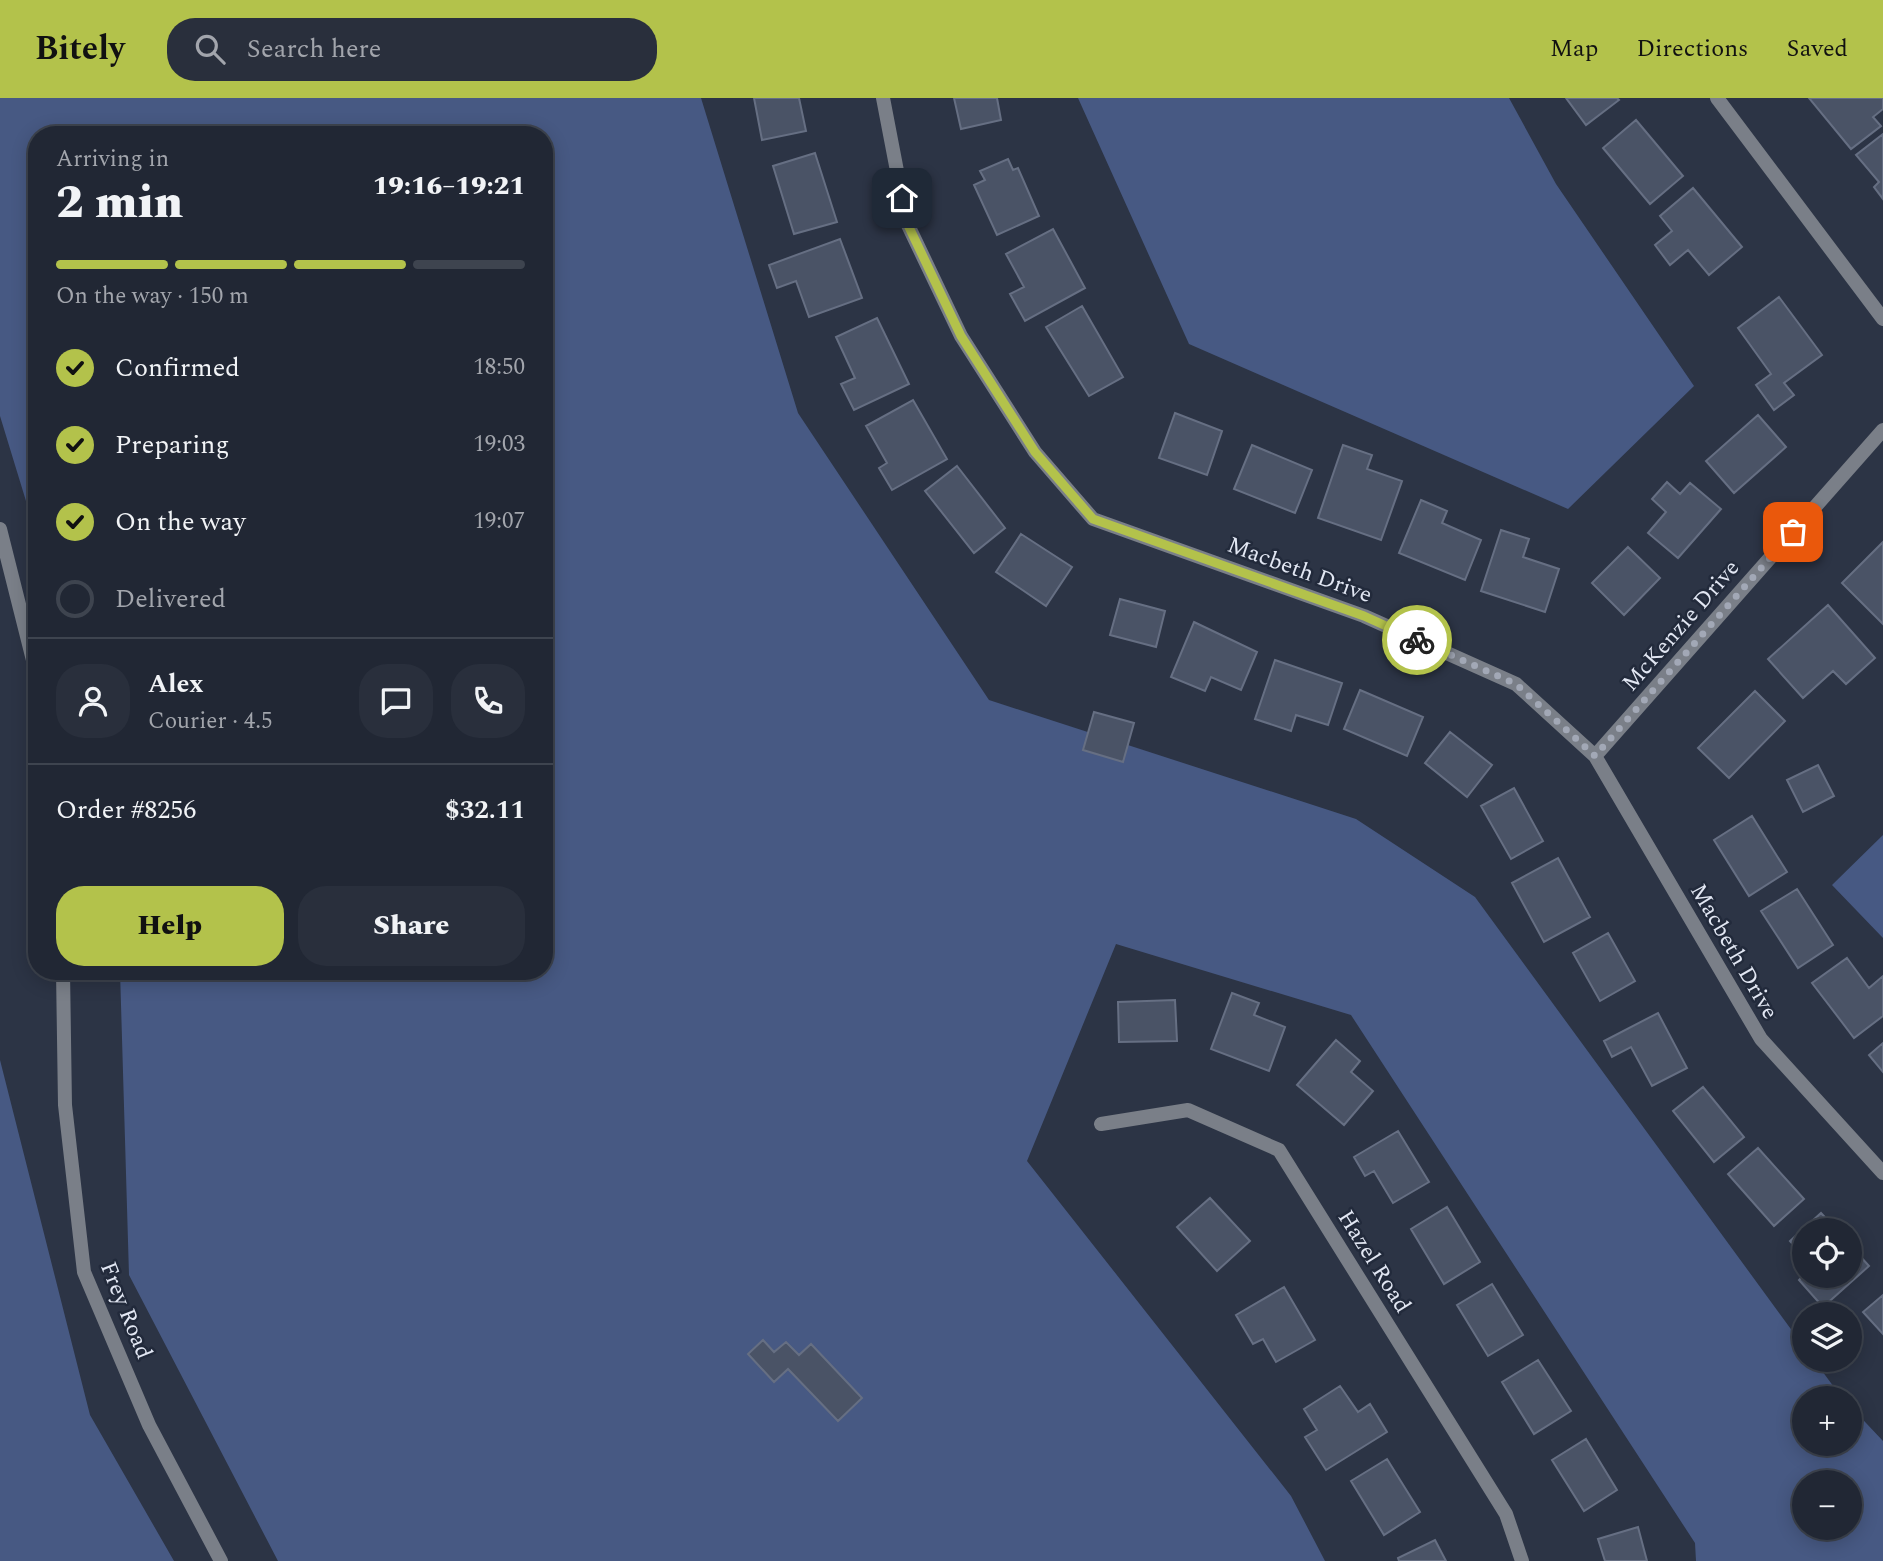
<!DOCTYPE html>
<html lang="en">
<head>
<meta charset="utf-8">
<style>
	body { margin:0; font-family:Spectral,serif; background:#292f3c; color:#f1f3f6; height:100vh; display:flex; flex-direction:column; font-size:26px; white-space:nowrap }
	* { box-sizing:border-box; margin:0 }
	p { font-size:23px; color:#a2a5ac }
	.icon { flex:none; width:38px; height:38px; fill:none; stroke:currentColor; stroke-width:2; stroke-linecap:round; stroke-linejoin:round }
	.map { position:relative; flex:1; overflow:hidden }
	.side { position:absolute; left:28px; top:28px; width:525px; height:854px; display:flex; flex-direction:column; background:#212734; border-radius:28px; box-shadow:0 4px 18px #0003,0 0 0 2px #3e444f }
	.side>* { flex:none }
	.controls { position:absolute; left:1792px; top:1120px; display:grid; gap:14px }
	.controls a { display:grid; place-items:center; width:70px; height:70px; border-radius:50%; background:#212734; box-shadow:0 4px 18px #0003,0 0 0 2px #3e444f; font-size:35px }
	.pin { position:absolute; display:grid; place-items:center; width:60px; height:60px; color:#fff; margin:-30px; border-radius:14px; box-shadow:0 4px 10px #0006 }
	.courier { position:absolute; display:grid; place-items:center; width:70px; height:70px; margin:-35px; border:5px solid #b3c24b; border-radius:50%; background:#fff; color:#222; box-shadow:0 2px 9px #0007 }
	.headline em { font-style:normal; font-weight:800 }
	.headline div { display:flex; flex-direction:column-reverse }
	.headline { display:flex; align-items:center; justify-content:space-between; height:119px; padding:0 28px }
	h1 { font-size:46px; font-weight:800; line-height:52px }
	.bar { display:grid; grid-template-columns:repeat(4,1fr); gap:10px 7px; align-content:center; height:84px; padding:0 28px }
	.bar i { height:9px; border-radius:5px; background:#3e444f }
	.bar .current { background:#b3c24b }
	.bar p { grid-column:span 4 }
	.line { display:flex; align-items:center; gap:18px; padding:0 28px; border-top:2px solid #3e444f }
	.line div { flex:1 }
	.round { display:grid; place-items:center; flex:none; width:74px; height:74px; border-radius:28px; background:#292f3c }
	ol { padding:0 28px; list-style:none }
	li { display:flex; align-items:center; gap:21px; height:77px }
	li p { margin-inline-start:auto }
	li .icon { padding:7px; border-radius:50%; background:#b3c24b; color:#111; stroke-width:4 }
	li:last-child { color:#a2a5ac }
	li i { width:38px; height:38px; border:4px solid #3e444f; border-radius:50% }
	.action { display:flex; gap:14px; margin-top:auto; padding:14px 28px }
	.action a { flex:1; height:80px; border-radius:28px; background:#b3c24b; color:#111; font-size:28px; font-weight:800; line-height:80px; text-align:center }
	.action a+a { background:#292f3c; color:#f1f3f6 }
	header { display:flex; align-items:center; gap:42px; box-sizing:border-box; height:98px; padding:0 35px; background:#b3c24b; color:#111 }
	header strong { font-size:33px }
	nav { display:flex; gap:38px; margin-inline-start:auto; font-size:24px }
	.search { width:490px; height:63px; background:#292f3c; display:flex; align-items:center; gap:18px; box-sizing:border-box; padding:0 24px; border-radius:28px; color:#a2a5ac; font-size:26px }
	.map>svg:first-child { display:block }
</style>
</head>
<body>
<header>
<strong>Bitely</strong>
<div class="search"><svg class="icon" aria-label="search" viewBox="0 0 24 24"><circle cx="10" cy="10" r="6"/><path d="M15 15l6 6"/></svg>Search here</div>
<nav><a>Map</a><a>Directions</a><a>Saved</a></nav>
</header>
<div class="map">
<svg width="1883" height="1463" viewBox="0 0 1883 1463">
	<rect width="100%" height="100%" fill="#2c3445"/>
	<path fill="#475983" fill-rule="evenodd" d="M 0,0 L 701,0 L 798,315 L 989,602 L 1356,721 L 1475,799 L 1804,1249 L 1804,1262 L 1814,1262 L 1842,1300 L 1804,1300 L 1804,1346 L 1850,1346 L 1850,1308 L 1883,1343 L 1883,1463 L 1696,1463 L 1695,1445 L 1351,917 L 1116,846 L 1027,1063 L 1291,1398 L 1325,1463 L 278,1463 L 129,1177 L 120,873 L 544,873 L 544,37 L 37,37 L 37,439 L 0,318 ZM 1804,1384 L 1850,1384 L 1850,1430 L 1804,1430 Z
		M 1078,0 L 1509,0 L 1556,86 L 1694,288 L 1568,411 L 1189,246 Z
		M 1883,737 L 1883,840 L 1832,787 Z
		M 0,962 L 90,1317 L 174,1463 L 0,1463 Z"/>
	<path fill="#4a5366" stroke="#666f83" stroke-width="2" d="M 754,0 L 799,0 L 806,33 L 762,42 Z
		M 954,0 L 997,0 L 1001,22 L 961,31 Z
		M 1566,0 L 1617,0 L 1619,2 L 1586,27 Z
		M 1809,0 L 1883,0 L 1883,11 L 1873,19 L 1881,28 L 1851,51 Z
		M 1636,22 L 1683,78 L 1650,106 L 1603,50 Z
		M 1883,36 L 1883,101 L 1874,89 L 1879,84 L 1856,57 Z
		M 815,55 L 837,124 L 794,136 L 773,68 Z
		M 1008,61 L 1013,72 L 1018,70 L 1039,118 L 997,137 L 974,87 L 985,82 L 980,73 Z
		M 1693,90 L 1742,149 L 1709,177 L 1688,152 L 1670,167 L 1655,147 L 1672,133 L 1660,118 Z
		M 1053,131 L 1085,190 L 1025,223 L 1010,196 L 1024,189 L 1006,156 Z
		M 840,141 L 862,200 L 809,219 L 796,183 L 777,190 L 769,167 Z
		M 1779,199 L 1822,257 L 1784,285 L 1794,297 L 1774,312 L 1756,287 L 1771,276 L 1738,230 Z
		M 1082,208 L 1123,279 L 1089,298 L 1046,229 Z
		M 877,220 L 909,286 L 854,312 L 841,286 L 855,280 L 836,239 Z
		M 913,302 L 947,361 L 892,392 L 879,370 L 887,365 L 866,328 Z
		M 1175,315 L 1222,333 L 1207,377 L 1159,360 Z
		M 1758,317 L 1786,349 L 1734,395 L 1706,363 Z
		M 1252,347 L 1312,372 L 1295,415 L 1234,391 Z
		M 1343,347 L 1372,357 L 1367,371 L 1402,383 L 1381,442 L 1318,420 Z
		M 957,368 L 1005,430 L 974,455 L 925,393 Z
		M 1667,384 L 1680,396 L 1690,385 L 1721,411 L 1678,460 L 1648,435 L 1666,414 L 1652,401 Z
		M 1421,402 L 1447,413 L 1442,425 L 1481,442 L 1465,482 L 1399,455 Z
		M 1501,432 L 1529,441 L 1523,459 L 1559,471 L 1545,514 L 1481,493 Z
		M 1021,436 L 1072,469 L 1046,508 L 996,474 Z
		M 1883,444 L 1883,526 L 1842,485 Z
		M 1628,449 L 1660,480 L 1624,517 L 1592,485 Z
		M 1120,501 L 1165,513 L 1156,549 L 1110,537 Z
		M 1828,507 L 1875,560 L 1846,586 L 1833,573 L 1803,600 L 1768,561 Z
		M 1194,524 L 1257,554 L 1241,592 L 1211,579 L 1205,593 L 1171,579 Z
		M 1275,562 L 1342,585 L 1328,627 L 1296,617 L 1291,633 L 1255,621 Z
		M 1360,592 L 1423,619 L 1407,658 L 1344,631 Z
		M 1755,593 L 1785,623 L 1729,680 L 1698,650 Z
		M 1094,614 L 1134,625 L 1123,664 L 1083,652 Z
		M 1450,634 L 1492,667 L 1467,699 L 1425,665 Z
		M 1818,667 L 1834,698 L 1803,714 L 1787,682 Z
		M 1514,690 L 1543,743 L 1511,761 L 1481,708 Z
		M 1752,718 L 1787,774 L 1749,798 L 1714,742 Z
		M 1558,760 L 1590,819 L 1544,844 L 1512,785 Z
		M 1797,791 L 1833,847 L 1798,870 L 1761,813 Z
		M 1608,835 L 1635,883 L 1600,903 L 1573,855 Z
		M 1847,860 L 1869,890 L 1883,878 L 1883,918 L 1854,940 L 1812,885 Z
		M 1232,895 L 1259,905 L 1254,917 L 1285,929 L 1269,973 L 1211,951 Z
		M 1175,902 L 1177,943 L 1119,944 L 1118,904 Z
		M 1658,915 L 1687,970 L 1652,988 L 1631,949 L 1612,959 L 1604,943 Z
		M 1336,942 L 1360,963 L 1351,974 L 1373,993 L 1344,1027 L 1297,987 Z
		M 1883,945 L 1883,974 L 1869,957 Z
		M 1703,989 L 1744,1039 L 1714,1064 L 1673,1013 Z
		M 1398,1033 L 1429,1084 L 1393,1105 L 1374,1073 L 1365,1078 L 1354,1059 Z
		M 1758,1050 L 1804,1101 L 1774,1128 L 1728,1076 Z
		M 1210,1100 L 1250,1143 L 1217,1173 L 1177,1129 Z
		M 1447,1109 L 1480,1164 L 1444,1186 L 1411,1131 Z
		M 1821,1115 L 1837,1132 L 1804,1132 L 1804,1159 L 1790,1143 Z
		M 1850,1147 L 1869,1168 L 1823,1209 L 1799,1182 L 1804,1177 L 1850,1178 Z
		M 1492,1186 L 1523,1237 L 1488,1258 L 1457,1207 Z
		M 1284,1189 L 1315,1242 L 1276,1264 L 1263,1241 L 1253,1246 L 1236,1217 Z
		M 1883,1197 L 1883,1236 L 1863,1214 Z
		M 763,1242 L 774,1254 L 786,1244 L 799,1257 L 811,1246 L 862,1300 L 838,1323 L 788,1271 L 774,1284 L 748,1256 Z
		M 1538,1262 L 1571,1313 L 1534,1336 L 1502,1284 Z
		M 1340,1288 L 1358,1314 L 1370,1306 L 1387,1334 L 1326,1372 L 1305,1339 L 1317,1332 L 1304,1311 Z
		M 1586,1341 L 1617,1392 L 1584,1413 L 1552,1362 Z
		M 1387,1361 L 1420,1414 L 1384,1437 L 1351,1383 Z
		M 1638,1429 L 1647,1463 L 1605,1463 L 1598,1441 Z
		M 1435,1442 L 1446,1463 L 1399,1463 L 1398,1460 Z"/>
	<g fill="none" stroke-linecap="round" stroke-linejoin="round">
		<path stroke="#7a7f88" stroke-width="14" d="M 883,0 L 907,125 L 961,238 L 1035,354 L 1093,421 L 1364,518 L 1516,586 L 1595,658 L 1761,941 L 1883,1075
			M 1717,0 L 1883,221
			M 1595,658 L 1883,332
			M 1101,1026 L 1188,1012 L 1279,1052 L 1506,1416 L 1522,1463"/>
		<path stroke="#7a7f88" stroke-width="14" d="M 0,431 L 37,578
			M 63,873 L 65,1007 L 84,1174 L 149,1327 L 221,1463"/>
	</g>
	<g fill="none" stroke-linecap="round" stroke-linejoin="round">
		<path stroke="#a2a8b6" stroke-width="7" stroke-dasharray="0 12.6" d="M 1417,542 L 1516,586 L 1595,658 L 1793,434"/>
		<path stroke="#b3c24b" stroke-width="9" d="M 902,100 L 907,125 L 961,238 L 1035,354 L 1093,421 L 1364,518 L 1417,542"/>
	</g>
	<g text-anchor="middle" stroke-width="5" stroke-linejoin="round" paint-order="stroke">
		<g font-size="23" fill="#e2e7f3" stroke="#222a3b">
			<text transform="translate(1300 471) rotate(20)" y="8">Macbeth Drive</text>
			<text transform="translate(1680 527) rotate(-49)" y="8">McKenzie Drive</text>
			<text transform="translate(1735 853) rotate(60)" y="8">Macbeth Drive</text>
			<text transform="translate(1375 1163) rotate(58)" y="8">Hazel Road</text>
			<text transform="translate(127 1212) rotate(68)" y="8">Frey Road</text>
		</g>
	</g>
</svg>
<div class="controls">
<a><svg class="icon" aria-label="locate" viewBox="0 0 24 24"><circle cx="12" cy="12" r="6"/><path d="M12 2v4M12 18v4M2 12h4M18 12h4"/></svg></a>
<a><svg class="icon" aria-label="layers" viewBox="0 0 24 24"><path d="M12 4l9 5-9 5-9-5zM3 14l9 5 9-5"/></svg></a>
<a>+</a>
<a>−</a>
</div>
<div class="pin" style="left:1793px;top:434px;background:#ea580c"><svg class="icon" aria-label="bag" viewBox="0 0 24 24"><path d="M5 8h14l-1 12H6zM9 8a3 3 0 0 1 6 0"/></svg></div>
<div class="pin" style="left:902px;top:100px;background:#1f2937"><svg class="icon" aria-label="home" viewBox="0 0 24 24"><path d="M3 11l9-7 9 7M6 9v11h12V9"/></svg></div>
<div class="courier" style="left:1417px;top:542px"><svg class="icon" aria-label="bike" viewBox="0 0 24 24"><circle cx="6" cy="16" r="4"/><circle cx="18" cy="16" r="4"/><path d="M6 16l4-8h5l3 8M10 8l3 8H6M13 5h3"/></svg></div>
<section class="side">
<div class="headline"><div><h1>2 min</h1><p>Arriving in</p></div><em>19:16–19:21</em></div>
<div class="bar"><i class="current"></i><i class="current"></i><i class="current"></i><i></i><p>On the way · 150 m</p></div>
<ol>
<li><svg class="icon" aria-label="check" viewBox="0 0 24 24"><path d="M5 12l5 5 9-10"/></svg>Confirmed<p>18:50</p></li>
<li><svg class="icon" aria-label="check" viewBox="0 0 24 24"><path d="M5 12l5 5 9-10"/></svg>Preparing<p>19:03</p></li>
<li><svg class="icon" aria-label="check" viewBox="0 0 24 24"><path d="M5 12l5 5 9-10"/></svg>On the way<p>19:07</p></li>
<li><i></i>Delivered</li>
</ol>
<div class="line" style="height:126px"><a class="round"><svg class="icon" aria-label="person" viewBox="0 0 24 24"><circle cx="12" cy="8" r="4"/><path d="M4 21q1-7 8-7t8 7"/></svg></a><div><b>Alex</b><p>Courier · 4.5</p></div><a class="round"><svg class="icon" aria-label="chat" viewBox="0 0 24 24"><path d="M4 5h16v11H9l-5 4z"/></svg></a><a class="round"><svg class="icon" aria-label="phone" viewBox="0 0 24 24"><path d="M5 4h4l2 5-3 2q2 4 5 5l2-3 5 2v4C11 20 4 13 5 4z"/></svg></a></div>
<div class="line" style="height:91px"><div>Order #8256</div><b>$32.11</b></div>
<div class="action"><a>Help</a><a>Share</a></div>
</section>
</div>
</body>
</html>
